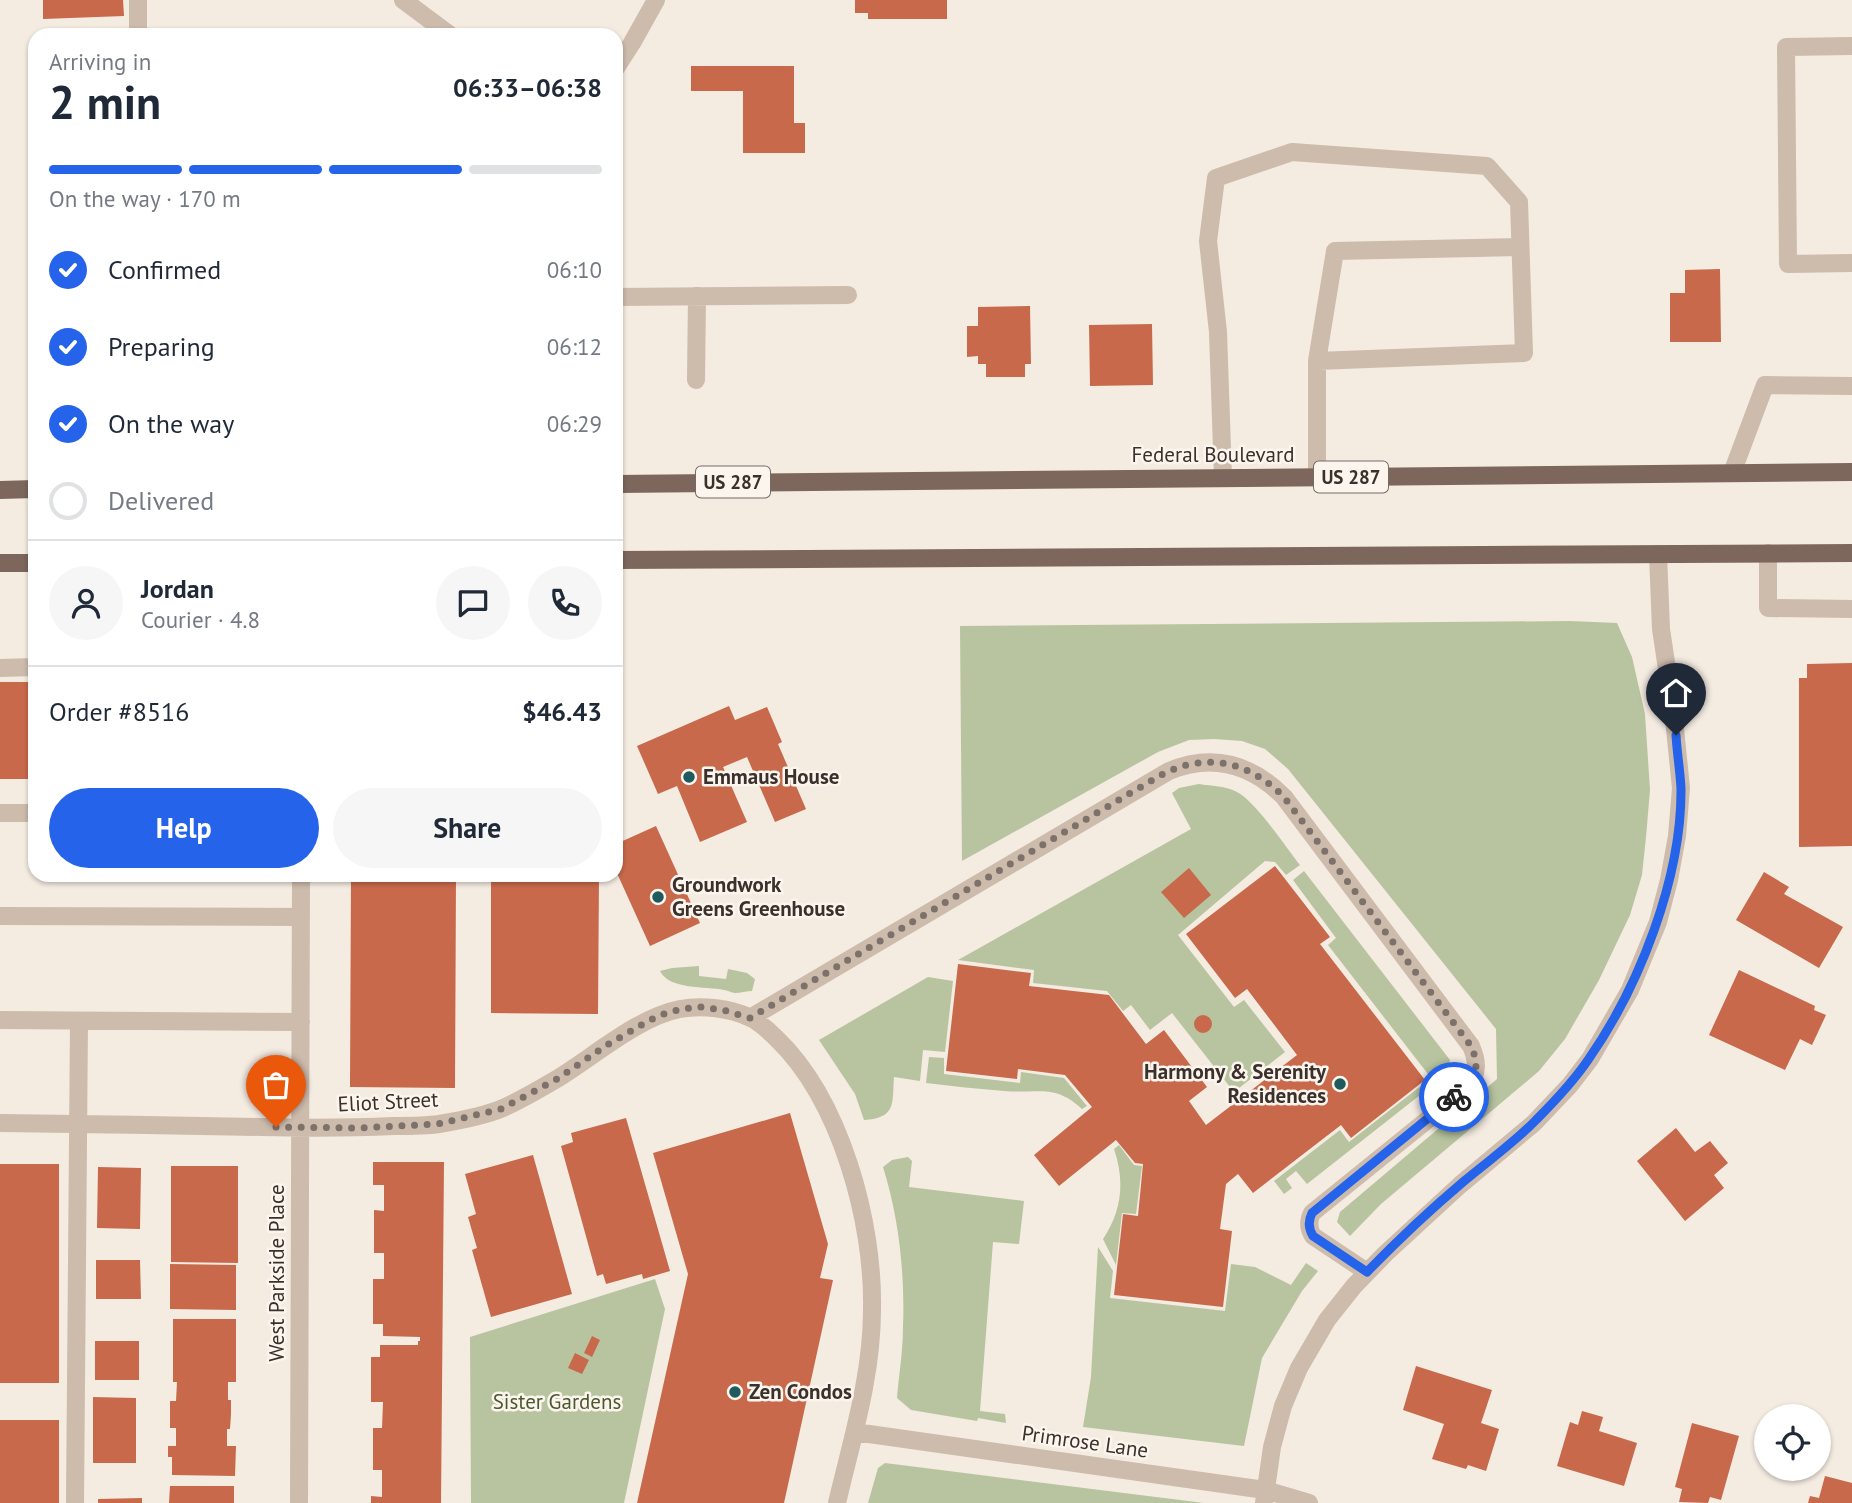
<!DOCTYPE html>
<html lang="en">
<head>
<meta charset="utf-8">
<style>
	body { margin:0; font-family:"PT Sans",sans-serif; background:#f6f6f7; color:#1f2937; height:100vh; display:flex; flex-direction:column; font-size:26px; white-space:nowrap }
	* { box-sizing:border-box; margin:0 }
	p { font-size:23px; color:#747a83 }
	.icon { flex:none; width:38px; height:38px; fill:none; stroke:currentColor; stroke-width:2; stroke-linecap:round; stroke-linejoin:round }
	.map { position:relative; flex:1; overflow:hidden }
	.sheet { position:absolute; left:28px; top:28px; width:595px; height:854px; display:flex; flex-direction:column; background:#fff; border-radius:21px; box-shadow:0 2px 5px #0004 }
	.sheet>* { flex:none }
	.tools { position:absolute; left:1754px; top:1404px; display:grid; gap:14px }
	.tools a { display:grid; place-items:center; width:77px; height:77px; border-radius:50%; background:#fff; box-shadow:0 2px 5px #0004; font-size:35px }
	.pin { position:absolute; display:grid; place-items:center; width:60px; height:60px; color:#fff; margin:-72px -30px; border-radius:50% 50% 50% 0; rotate:-45deg; box-shadow:0 0 7px #0007 }
	.pin .icon { rotate:45deg }
	.courier { position:absolute; display:grid; place-items:center; width:70px; height:70px; margin:-35px; border:5px solid #2563eb; border-radius:50%; background:#fff; color:#222; box-shadow:0 2px 9px #0007 }
	.overview em { font-style:normal; font-weight:800 }
	.overview div { display:flex; flex-direction:column-reverse }
	.overview { display:flex; align-items:center; justify-content:space-between; height:119px; padding:0 21px }
	h1 { font-size:46px; font-weight:800; line-height:52px }
	.bar { display:grid; grid-template-columns:repeat(4,1fr); gap:10px 7px; align-content:center; height:84px; padding:0 21px }
	.bar i { height:9px; border-radius:5px; background:#e0e1e3 }
	.bar .on { background:#2563eb }
	.bar p { grid-column:span 4 }
	.line { display:flex; align-items:center; gap:18px; padding:0 21px; border-top:2px solid #e0e1e3 }
	.line div { flex:1 }
	.round { display:grid; place-items:center; flex:none; width:74px; height:74px; border-radius:37px; background:#f6f6f7 }
	ol { padding:0 21px; list-style:none }
	li { display:flex; align-items:center; gap:21px; height:77px }
	li p { margin-inline-start:auto }
	li .icon { padding:7px; border-radius:50%; background:#2563eb; color:#fff; stroke-width:4 }
	li:last-child { color:#747a83 }
	li i { width:38px; height:38px; border:4px solid #e0e1e3; border-radius:50% }
	.cta { display:flex; gap:14px; margin-top:auto; padding:14px 21px }
	.cta a { flex:1; height:80px; border-radius:42px; background:#2563eb; color:#fff; font-size:28px; font-weight:800; line-height:80px; text-align:center }
	.cta a+a { background:#f6f6f7; color:#1f2937 }
	.map>svg:first-child { display:block }
</style>
</head>
<body>
<div class="map">
<svg width="1852" height="1503" viewBox="0 0 1852 1503">
	<rect width="100%" height="100%" fill="#f4ebe1"/>
	<path fill="#b8c4a0" d="M 1570,621 L 1617,623 L 1632,657 L 1645,714 L 1650,790 L 1646,837 L 1642,875 L 1630,915 L 1599,980 L 1565,1039 L 1539,1071 L 1381,1204 L 1350,1236 L 1337,1222 L 1340,1212 L 1497,1079 L 1496,1029 L 1288,769 L 1265,749 L 1242,741 L 1214,739 L 1189,740 L 1158,752 L 962,861 L 960,626 Z
		M 1199,784 C 1211,786 1226,786 1237,792 C 1255,801 1286,847 1300,865 L 1286,875 L 1275,862 L 1265,861 L 1178,935 L 1234,1007 L 1244,1000 L 1285,1052 L 1234,1092 L 1172,1013 L 1150,1030 L 1131,1005 L 1123,1011 L 1107,991 L 1033,983 L 1034,970 L 958,960 L 1191,829 L 1172,793 L 1179,788 Z
		M 1304,871 L 1450,1060 L 1448,1073 L 1307,1184 L 1296,1171 L 1286,1179 L 1292,1188 L 1284,1194 L 1274,1181 L 1340,1130 L 1349,1142 L 1431,1078 L 1328,945 L 1336,938 L 1293,880 Z
		M 699,966 L 699,976 L 726,979 L 728,969 L 747,973 L 755,979 L 752,991 C 747,991 740,993 735,993 C 732,993 727,990 724,990 C 706,986 669,990 660,971 L 672,968 Z
		M 928,977 L 953,981 L 945,1052 L 923,1050 L 920,1081 L 894,1077 C 892,1103 897,1118 864,1120 L 855,1094 L 819,1040 Z
		M 929,1057 L 944,1058 L 944,1074 L 1020,1083 L 1021,1072 L 1064,1078 L 1087,1106 L 1082,1109 C 1055,1083 1037,1094 1004,1091 C 978,1089 952,1086 926,1083 Z
		M 1119,1145 L 1134,1165 L 1142,1166 L 1136,1214 L 1122,1213 L 1116,1265 L 1103,1239 C 1122,1211 1125,1181 1114,1149 Z
		M 908,1157 L 912,1161 L 909,1187 L 1024,1201 L 1019,1244 L 993,1242 L 980,1411 L 1005,1414 L 1006,1423 L 978,1418 L 977,1421 L 911,1410 L 897,1398 C 899,1374 903,1351 903,1327 C 905,1274 899,1218 883,1167 L 892,1160 Z
		M 1098,1247 L 1113,1271 L 1110,1298 L 1225,1311 L 1231,1264 L 1255,1267 L 1291,1285 L 1306,1263 L 1318,1271 L 1302,1291 L 1262,1358 L 1244,1446 L 1083,1427 L 1091,1377 Z
		M 655,1279 L 665,1309 L 624,1503 L 471,1503 L 470,1337 Z
		M 885,1463 L 1204,1503 L 868,1503 L 878,1468 Z"/>
	<path fill="#c8694b" d="M 43,0 L 123,0 L 124,16 L 43,19 Z
		M 855,0 L 947,0 L 947,19 L 868,19 L 868,13 L 855,13 Z
		M 691,66 L 794,66 L 794,123 L 805,123 L 805,153 L 743,153 L 743,91 L 691,91 Z
		M 1720,269 L 1721,342 L 1670,342 L 1670,293 L 1685,293 L 1685,270 Z
		M 1030,306 L 1031,364 L 1025,364 L 1025,377 L 986,377 L 986,364 L 978,364 L 978,356 L 967,357 L 967,326 L 978,326 L 978,307 Z
		M 1152,324 L 1153,385 L 1090,386 L 1089,325 Z
		M 1852,663 L 1852,846 L 1799,847 L 1799,678 L 1807,678 L 1807,664 Z
		M 0,682 L 35,682 L 35,779 L 0,779 Z
		M 729,706 L 735,720 L 767,707 L 782,742 L 778,744 L 806,809 L 775,822 L 747,757 L 723,767 L 747,822 L 700,842 L 677,786 L 658,794 L 637,746 Z
		M 656,826 L 700,923 L 650,946 L 616,871 L 616,844 Z
		M 1275,866 L 1330,937 L 1320,944 L 1425,1080 L 1351,1138 L 1341,1125 L 1253,1193 L 1238,1174 L 1226,1184 L 1220,1229 L 1232,1231 L 1223,1307 L 1114,1295 L 1123,1214 L 1138,1216 L 1143,1164 L 1135,1163 L 1116,1140 L 1059,1186 L 1034,1155 L 1092,1107 L 1065,1075 L 1018,1069 L 1017,1079 L 946,1071 L 958,964 L 1031,973 L 1029,986 L 1109,995 L 1146,1044 L 1164,1030 L 1207,1087 L 1189,1101 L 1206,1125 L 1297,1055 L 1247,989 L 1235,998 L 1186,934 Z
		M 1189,868 L 1211,895 L 1184,918 L 1161,892 Z
		M 1764,872 L 1789,887 L 1784,894 L 1843,927 L 1819,968 L 1736,920 Z
		M 351,875 L 456,875 L 455,1088 L 350,1087 Z
		M 491,875 L 599,875 L 598,1014 L 491,1013 Z
		M 1739,970 L 1815,1006 L 1814,1010 L 1826,1015 L 1812,1045 L 1800,1039 L 1785,1070 L 1709,1035 Z
		M1194 1024a9 9 0 1 1 18 0a9 9 0 1 1-18 0Z
		M 790,1113 L 828,1244 L 820,1278 L 833,1280 L 784,1503 L 637,1503 L 688,1274 L 653,1153 Z
		M 626,1118 L 670,1271 L 643,1279 L 642,1274 L 606,1284 L 603,1274 L 597,1276 L 561,1146 L 573,1142 L 571,1133 Z
		M 1676,1128 L 1695,1152 L 1710,1141 L 1728,1163 L 1714,1175 L 1724,1188 L 1685,1221 L 1637,1161 Z
		M 533,1155 L 572,1294 L 491,1317 L 472,1250 L 477,1248 L 468,1217 L 476,1214 L 465,1174 Z
		M 373,1162 L 444,1162 L 441,1503 L 371,1503 L 371,1496 L 382,1497 L 382,1470 L 373,1470 L 373,1428 L 382,1428 L 383,1402 L 371,1402 L 371,1357 L 380,1357 L 380,1345 L 418,1345 L 418,1341 L 420,1341 L 420,1337 L 383,1336 L 383,1324 L 373,1324 L 373,1279 L 384,1279 L 384,1253 L 374,1253 L 374,1210 L 384,1211 L 384,1185 L 373,1185 Z
		M 0,1164 L 59,1164 L 59,1383 L 0,1383 Z
		M 171,1166 L 238,1166 L 238,1263 L 171,1262 Z
		M 98,1167 L 141,1168 L 140,1229 L 97,1228 Z
		M 96,1260 L 140,1260 L 141,1299 L 96,1299 Z
		M 170,1264 L 236,1265 L 236,1310 L 170,1309 Z
		M 173,1319 L 236,1319 L 236,1382 L 228,1382 L 228,1400 L 231,1400 L 231,1414 L 230,1429 L 227,1429 L 227,1446 L 236,1446 L 235,1476 L 172,1475 L 172,1457 L 168,1457 L 168,1446 L 176,1446 L 176,1428 L 170,1428 L 170,1401 L 176,1401 L 177,1382 L 173,1382 Z
		M 592,1336 L 600,1340 L 592,1357 L 584,1353 Z
		M 95,1341 L 139,1341 L 139,1380 L 95,1380 Z
		M 575,1353 L 589,1360 L 582,1374 L 568,1368 Z
		M 1416,1366 L 1492,1390 L 1481,1423 L 1499,1429 L 1486,1471 L 1468,1465 L 1466,1469 L 1432,1459 L 1444,1424 L 1403,1410 Z
		M 93,1397 L 136,1398 L 136,1463 L 93,1463 Z
		M 1582,1411 L 1603,1417 L 1599,1431 L 1637,1443 L 1624,1486 L 1557,1466 L 1570,1422 L 1578,1425 Z
		M 0,1420 L 59,1420 L 59,1503 L 0,1503 Z
		M 1692,1423 L 1739,1436 L 1721,1500 L 1710,1497 L 1708,1503 L 1679,1502 L 1682,1489 L 1675,1487 Z
		M 1825,1476 L 1852,1483 L 1852,1503 L 1808,1503 L 1810,1496 L 1819,1498 Z
		M 170,1486 L 234,1486 L 234,1503 L 169,1503 Z
		M 142,1498 L 142,1503 L 98,1503 L 98,1499 Z"/>
	<g fill="none" stroke-linecap="round" stroke-linejoin="round">
		<path stroke="#cdbbac" stroke-width="18" d="M 403,0 L 450,35
			M 138,35 L 138,0
			M 1852,46 L 1786,47 L 1788,264 L 1852,263
			M 616,68 L 632,43 L 656,0
			M 616,297 L 848,295
			M 696,380 L 697,296
			M 1732,473 L 1765,385 L 1852,386
			M 1317,477 L 1317,361 L 1335,251 L 1520,247
			M 1223,478 L 1218,332 L 1208,241 L 1216,178 L 1292,152 L 1487,166 L 1519,202 L 1524,353 L 1317,361
			M 1768,553 L 1768,608 L 1852,609
			M 0,668 L 35,667
			M 0,813 L 35,813
			M 0,916 L 301,917
			M 750,1018 L 1169,771 C 1213,753 1251,764 1284,797 L 1471,1046 C 1478,1062 1478,1073 1468,1087 L 1312,1213 C 1308,1221 1308,1228 1313,1236 L 1367,1272
			M 0,1020 L 301,1022
			M 0,1123 C 87,1124 175,1125 262,1127 C 306,1128 350,1128 394,1126 C 409,1126 425,1126 439,1124 C 457,1121 487,1115 503,1108 C 521,1100 538,1090 555,1080 C 592,1058 638,1017 680,1009 C 702,1005 730,1008 751,1018 C 760,1023 769,1031 776,1038 C 841,1100 874,1223 872,1310 C 872,1376 852,1439 837,1503
			M 855,1432 L 1265,1490 L 1309,1503
			M 75,1503 L 79,1021
			M 299,1503 L 301,875
			M 1264,1503 L 1272,1447 L 1283,1406 L 1299,1368 L 1327,1320 L 1354,1286 L 1385,1254 L 1460,1185 L 1534,1123 L 1570,1085 L 1590,1059 L 1630,990 L 1658,922 L 1669,880 L 1677,836 L 1681,788 L 1673,709 L 1661,629 L 1658,554"/>
		<path stroke="#7d675c" stroke-width="18" d="M 616,484 L 1852,472
			M 0,490 L 35,489
			M 616,560 L 1852,553
			M 0,563 L 35,563"/>
	</g>
	<g fill="none" stroke-linecap="round" stroke-linejoin="round">
		<path stroke="#7c716b" stroke-width="7" stroke-dasharray="0 12.6" d="M 276,1127 L 358,1128 L 438,1124 L 501,1109 L 557,1079 L 607,1045 L 650,1020 L 666,1013 L 682,1009 L 702,1007 L 723,1010 L 750,1018 L 1161,775 C 1207,751 1249,762 1284,797 L 1471,1046 C 1482,1071 1474,1082 1454,1097"/>
		<path stroke="#2563eb" stroke-width="9" d="M 1454,1097 L 1312,1213 C 1308,1221 1308,1228 1313,1236 L 1367,1272 C 1397,1241 1430,1210 1463,1182 C 1488,1161 1514,1143 1536,1120 C 1555,1101 1573,1082 1588,1060 C 1639,987 1682,878 1681,788 C 1680,770 1677,753 1676,735"/>
	</g>
	<g fill="#1f5a5e" stroke="#fbf5ee" stroke-width="2.5">
		<circle cx="689" cy="777" r="7"/>
		<circle cx="658" cy="897" r="7"/>
		<circle cx="1340" cy="1084" r="7"/>
		<circle cx="735" cy="1392" r="7"/>
	</g>
	<g text-anchor="middle" stroke-width="5" stroke-linejoin="round" paint-order="stroke">
		<g fill="#fbf5ee" stroke="#756b66" stroke-width="2">
			<rect x="1314" y="461.5" width="74" height="31" rx="5"/>
			<rect x="696" y="466.5" width="74" height="31" rx="5"/>
		</g>
		<g font-size="19" font-weight="bold" fill="#3b302b">
			<text x="1351" y="484">US 287</text>
			<text x="733" y="489">US 287</text>
		</g>
		<g font-size="21" fill="#3b302b" stroke="#fbf5ee">
			<text x="1213" y="462">Federal Boulevard</text>
			<text transform="translate(388 1102) rotate(-3)" y="7">Eliot Street</text>
			<text transform="translate(277 1273) rotate(-90)" y="7">West Parkside Place</text>
			<text transform="translate(1085 1442) rotate(8)" y="7">Primrose Lane</text>
		</g>
		<g font-size="21" font-weight="bold" fill="#3b302b" stroke="#fbf5ee" text-anchor="start">
			<text x="703" y="784">Emmaus House</text>
			<text x="672" y="892">Groundwork<tspan x="672" dy="24">Greens Greenhouse</tspan></text>
			<text x="1326" y="1079" text-anchor="end">Harmony &amp; Serenity<tspan x="1326" dy="24">Residences</tspan></text>
			<text x="749" y="1399">Zen Condos</text>
		</g>
		<g font-size="21" fill="#4a5a2e" stroke="#fbf5ee">
			<text x="557" y="1409">Sister Gardens</text>
		</g>
	</g>
</svg>
<div class="tools">
<a><svg class="icon" aria-label="locate" viewBox="0 0 24 24"><circle cx="12" cy="12" r="6"/><path d="M12 2v4M12 18v4M2 12h4M18 12h4"/></svg></a>
</div>
<div class="pin" style="left:276px;top:1127px;background:#ea580c"><svg class="icon" aria-label="bag" viewBox="0 0 24 24"><path d="M5 8h14l-1 12H6zM9 8a3 3 0 0 1 6 0"/></svg></div>
<div class="pin" style="left:1676px;top:735px;background:#1f2937"><svg class="icon" aria-label="home" viewBox="0 0 24 24"><path d="M3 11l9-7 9 7M6 9v11h12V9"/></svg></div>
<div class="courier" style="left:1454px;top:1097px"><svg class="icon" aria-label="bike" viewBox="0 0 24 24"><circle cx="6" cy="16" r="4"/><circle cx="18" cy="16" r="4"/><path d="M6 16l4-8h5l3 8M10 8l3 8H6M13 5h3"/></svg></div>
<section class="sheet">
<div class="overview"><div><h1>2 min</h1><p>Arriving in</p></div><em>06:33–06:38</em></div>
<div class="bar"><i class="on"></i><i class="on"></i><i class="on"></i><i></i><p>On the way · 170 m</p></div>
<ol>
<li><svg class="icon" aria-label="check" viewBox="0 0 24 24"><path d="M5 12l5 5 9-10"/></svg>Confirmed<p>06:10</p></li>
<li><svg class="icon" aria-label="check" viewBox="0 0 24 24"><path d="M5 12l5 5 9-10"/></svg>Preparing<p>06:12</p></li>
<li><svg class="icon" aria-label="check" viewBox="0 0 24 24"><path d="M5 12l5 5 9-10"/></svg>On the way<p>06:29</p></li>
<li><i></i>Delivered</li>
</ol>
<div class="line" style="height:126px"><a class="round"><svg class="icon" aria-label="person" viewBox="0 0 24 24"><circle cx="12" cy="8" r="4"/><path d="M4 21q1-7 8-7t8 7"/></svg></a><div><b>Jordan</b><p>Courier · 4.8</p></div><a class="round"><svg class="icon" aria-label="chat" viewBox="0 0 24 24"><path d="M4 5h16v11H9l-5 4z"/></svg></a><a class="round"><svg class="icon" aria-label="phone" viewBox="0 0 24 24"><path d="M5 4h4l2 5-3 2q2 4 5 5l2-3 5 2v4C11 20 4 13 5 4z"/></svg></a></div>
<div class="line" style="height:91px"><div>Order #8516</div><b>$46.43</b></div>
<div class="cta"><a>Help</a><a>Share</a></div>
</section>
</div>
</body>
</html>
